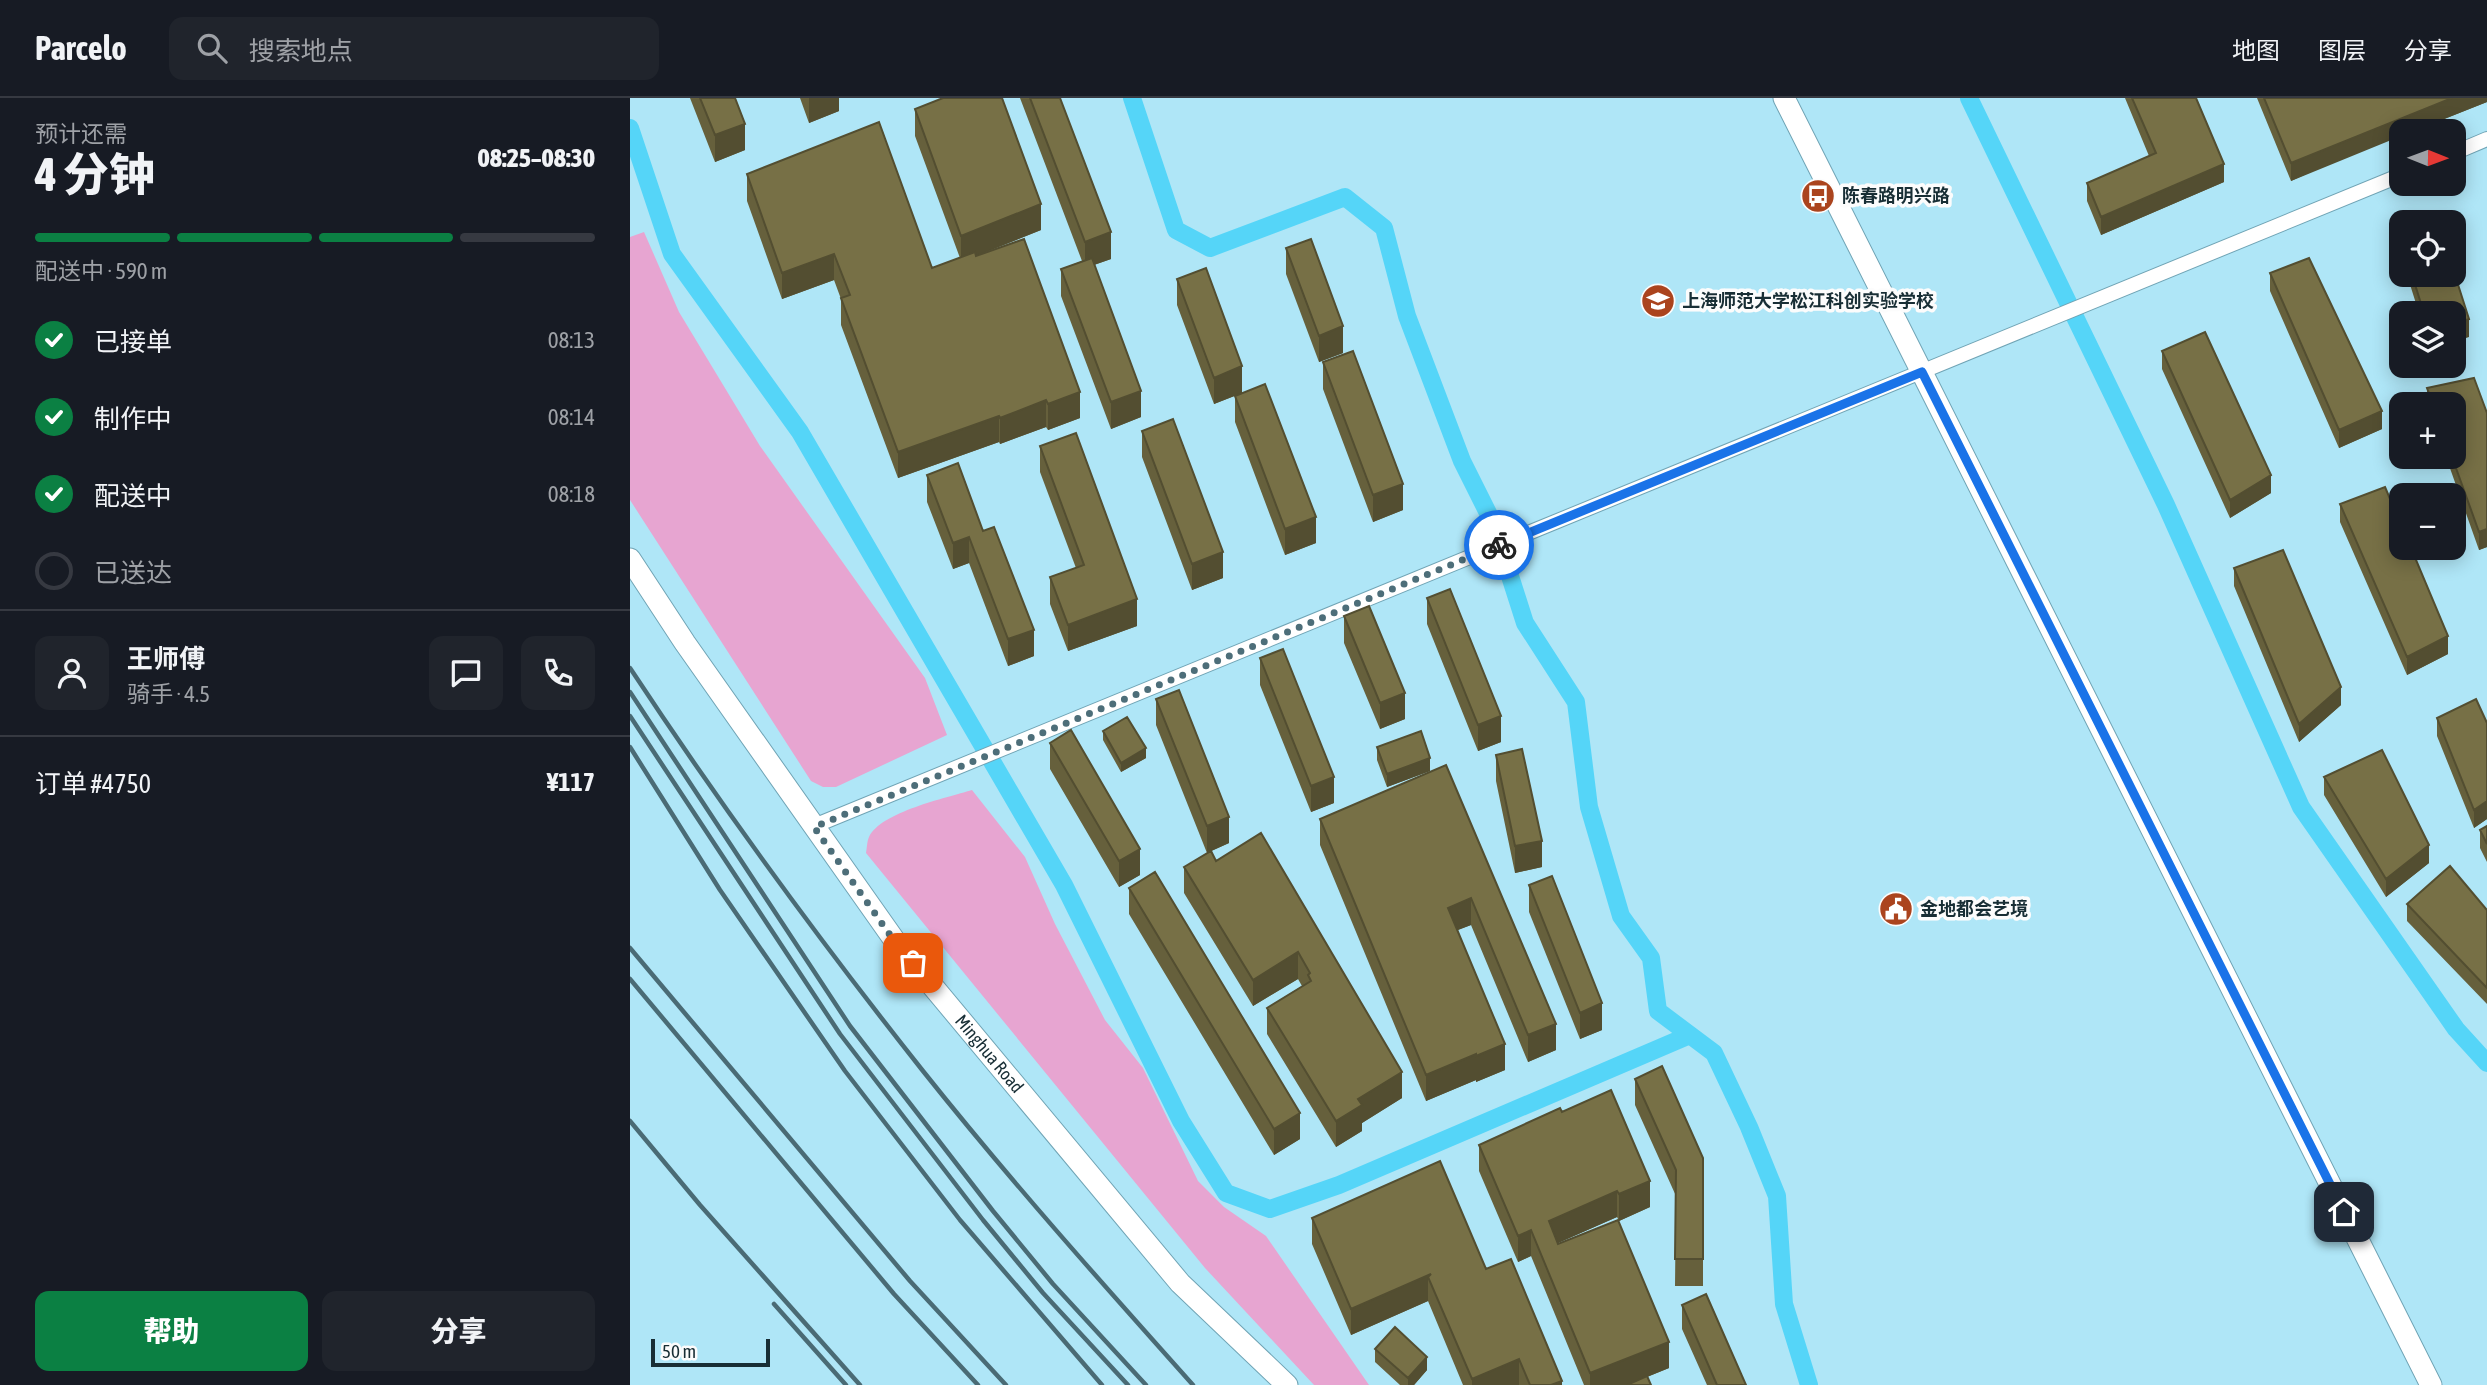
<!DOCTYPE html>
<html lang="zh">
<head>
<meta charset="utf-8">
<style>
	body { margin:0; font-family:"Asap Condensed","Noto Sans SC",sans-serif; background:#20242c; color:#f1f3f6; height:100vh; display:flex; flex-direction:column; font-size:26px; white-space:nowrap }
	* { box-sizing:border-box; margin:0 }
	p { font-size:23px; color:#9ea1a6 }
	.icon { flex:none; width:38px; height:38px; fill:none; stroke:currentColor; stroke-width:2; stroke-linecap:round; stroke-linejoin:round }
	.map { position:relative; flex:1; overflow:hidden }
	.side { display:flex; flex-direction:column; background:#171b24; width:630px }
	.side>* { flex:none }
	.needle { width:46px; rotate:91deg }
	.fabs { position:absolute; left:1759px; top:21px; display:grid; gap:14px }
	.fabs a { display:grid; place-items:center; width:77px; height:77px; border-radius:14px; background:#171b24; box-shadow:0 4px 18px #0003; font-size:35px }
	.scale { position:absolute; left:21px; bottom:18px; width:119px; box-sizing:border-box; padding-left:7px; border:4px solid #182e35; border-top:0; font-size:19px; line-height:24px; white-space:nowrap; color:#182e35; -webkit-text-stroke:5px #fcfcfc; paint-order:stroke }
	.pin { position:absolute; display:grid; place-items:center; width:60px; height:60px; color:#fff; margin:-30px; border-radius:14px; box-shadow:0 4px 10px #0006 }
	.courier { position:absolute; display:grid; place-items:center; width:70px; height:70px; margin:-35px; border:5px solid #1a73e8; border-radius:50%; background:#fff; color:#222; box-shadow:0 2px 9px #0007 }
	.overview em { font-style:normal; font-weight:800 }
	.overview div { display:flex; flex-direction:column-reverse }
	.overview { display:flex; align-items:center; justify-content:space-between; height:119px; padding:0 35px }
	h1 { font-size:46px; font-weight:800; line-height:52px }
	.bar { display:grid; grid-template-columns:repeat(4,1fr); gap:10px 7px; align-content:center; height:84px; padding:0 35px }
	.bar i { height:9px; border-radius:5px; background:#363941 }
	.bar .current { background:#0b8043 }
	.bar p { grid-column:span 4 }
	.line { display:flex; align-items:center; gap:18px; padding:0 35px; border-top:2px solid #363941 }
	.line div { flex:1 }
	.round { display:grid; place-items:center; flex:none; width:74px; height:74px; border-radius:14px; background:#20242c }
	ol { padding:0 35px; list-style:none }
	li { display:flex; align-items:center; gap:21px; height:77px }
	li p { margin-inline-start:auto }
	li .icon { padding:7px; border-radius:50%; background:#0b8043; color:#fff; stroke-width:4 }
	li:last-child { color:#9ea1a6 }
	li i { width:38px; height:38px; border:4px solid #363941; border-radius:50% }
	.button { display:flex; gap:14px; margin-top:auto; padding:14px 35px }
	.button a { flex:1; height:80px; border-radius:14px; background:#0b8043; color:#fff; font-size:28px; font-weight:800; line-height:80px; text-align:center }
	.button a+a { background:#20242c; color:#f1f3f6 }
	header { display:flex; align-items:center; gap:42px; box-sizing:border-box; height:98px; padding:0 35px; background:#171b24; border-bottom:2px solid #363941 }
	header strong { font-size:33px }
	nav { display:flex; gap:38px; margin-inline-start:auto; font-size:24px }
	.search { width:490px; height:63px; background:#20242c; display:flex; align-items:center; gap:18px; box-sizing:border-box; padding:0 24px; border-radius:14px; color:#9ea1a6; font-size:26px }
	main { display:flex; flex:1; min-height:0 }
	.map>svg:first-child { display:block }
</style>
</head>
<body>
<header>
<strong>Parcelo</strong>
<div class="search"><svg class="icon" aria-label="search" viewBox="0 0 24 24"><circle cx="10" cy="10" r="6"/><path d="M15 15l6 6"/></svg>搜索地点</div>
<nav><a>地图</a><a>图层</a><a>分享</a></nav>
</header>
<main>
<section class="side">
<div class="overview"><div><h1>4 分钟</h1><p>预计还需</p></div><em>08:25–08:30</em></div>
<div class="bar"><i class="current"></i><i class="current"></i><i class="current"></i><i></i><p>配送中 · 590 m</p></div>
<ol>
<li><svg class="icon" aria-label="check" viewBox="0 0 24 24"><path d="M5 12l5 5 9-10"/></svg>已接单<p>08:13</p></li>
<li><svg class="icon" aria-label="check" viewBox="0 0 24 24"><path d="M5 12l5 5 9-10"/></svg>制作中<p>08:14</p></li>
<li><svg class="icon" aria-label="check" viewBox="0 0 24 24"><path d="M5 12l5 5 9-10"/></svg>配送中<p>08:18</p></li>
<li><i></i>已送达</li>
</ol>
<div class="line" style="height:126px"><a class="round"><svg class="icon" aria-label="person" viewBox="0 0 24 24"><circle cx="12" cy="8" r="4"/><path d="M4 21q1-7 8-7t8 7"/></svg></a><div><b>王师傅</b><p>骑手 · 4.5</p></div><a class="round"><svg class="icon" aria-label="chat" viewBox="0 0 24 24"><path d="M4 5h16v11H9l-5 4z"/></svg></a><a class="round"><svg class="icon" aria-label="phone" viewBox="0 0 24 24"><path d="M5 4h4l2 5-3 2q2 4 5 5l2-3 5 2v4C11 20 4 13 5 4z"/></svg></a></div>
<div class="line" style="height:91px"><div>订单 #4750</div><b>¥117</b></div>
<div class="button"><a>帮助</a><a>分享</a></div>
</section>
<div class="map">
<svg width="1857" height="1287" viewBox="0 0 1857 1287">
	<rect width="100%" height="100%" fill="#afe6f7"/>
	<path fill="#e7a5d1" d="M 14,134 L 49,214 L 130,348 L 295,580 L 317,637 L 206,689 L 193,689 L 181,683 L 0,402 L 0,139 Z
		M 342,692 L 395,759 L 425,826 L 475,922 L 513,970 L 568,1083 L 594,1109 L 636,1138 L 739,1287 L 684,1287 L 575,1170 L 236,755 C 237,750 237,743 239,739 C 251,714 316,700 342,692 Z"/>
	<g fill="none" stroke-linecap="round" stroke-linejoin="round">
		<path stroke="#55d5f8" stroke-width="18" d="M 502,0 L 546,132 L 580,150 L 715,99 L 754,130 L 777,218 L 832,363 L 863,425 L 895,525 L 946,604 L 959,709 L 991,818 L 1021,860 L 1028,913 L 1084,955 L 1119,1029 L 1147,1098 L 1154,1206 L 1179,1287
			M 1339,0 L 1536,407 L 1671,709 L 1826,931 L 1857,965
			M 0,30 L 42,156 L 170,334 L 434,787 L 551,1023 L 596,1095 L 640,1111 L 709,1087 L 1060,937"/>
		<g stroke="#70a4b5" stroke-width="16">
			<path id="street" d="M 1824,55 L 1857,41
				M 184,728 L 1771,77"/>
		</g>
		<g stroke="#70a4b5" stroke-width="23">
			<g id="secondary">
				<path d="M 1154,0 L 1801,1287"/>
				<path id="s1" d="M 0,461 L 55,545 L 265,843 L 550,1185 L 657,1287"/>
			</g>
		</g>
		<use href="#street" stroke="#fff" stroke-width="14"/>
		<use href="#secondary" stroke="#fff" stroke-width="21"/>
		<path stroke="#4a6b75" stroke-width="4.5" d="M 0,570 C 91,708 190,843 293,973 C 379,1081 471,1184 563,1287
			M 0,594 L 220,928 L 363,1113 L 423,1186 L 516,1287
			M 0,618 L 210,936 L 353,1122 L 413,1195 L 498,1287
			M 0,649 L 90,792 L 215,973 L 330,1122 L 472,1287
			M 0,850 L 280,1183 L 376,1287
			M 0,881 L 264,1196 L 348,1287
			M 0,1023 L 70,1107 L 230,1287
			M 144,1206 L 216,1287"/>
	</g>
	<path fill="#66603c" d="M 60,0 L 105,0 L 115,52 L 85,64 Z
		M 170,0 L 209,0 L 209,13 L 179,25 Z
		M 390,0 L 430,0 L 481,161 L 464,167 L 511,319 L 481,331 L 431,198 L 431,171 L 452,163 Z
		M 1495,0 L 1566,0 L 1594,84 L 1471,137 L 1457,103 L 1457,85 L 1519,58 Z
		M 1627,0 L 1857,0 L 1857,4 L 1784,33 L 1771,33 L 1661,83 Z
		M 285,11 L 411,132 L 346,158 L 450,320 L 418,332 L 416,329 L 370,346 L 369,344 L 268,380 L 211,227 L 211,201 L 204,182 L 152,201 L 117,103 L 117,76 L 302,170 L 330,160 L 285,38 Z
		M 656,150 L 713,255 L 689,264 L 656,176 Z
		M 1640,175 L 1752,331 L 1709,350 L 1640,193 Z
		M 1777,177 L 1824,177 L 1839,239 L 1824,215 L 1789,215 Z
		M 547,181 L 612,295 L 584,306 L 547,207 Z
		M 1532,253 L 1641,395 L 1600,420 L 1532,271 Z
		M 693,264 L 773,412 L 743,424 L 693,291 Z
		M 1797,290 L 1857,315 L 1857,449 L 1849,452 L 1816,359 L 1824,359 L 1824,306 L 1797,306 Z
		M 605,298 L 686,445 L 655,457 L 605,324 Z
		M 512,333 L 593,480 L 562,492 L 512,359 Z
		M 410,348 L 507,528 L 438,553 L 420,506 L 420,479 L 446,470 L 410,374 Z
		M 297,377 L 353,433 L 404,558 L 378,568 L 339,465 L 323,471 L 297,404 Z
		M 1710,406 L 1818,556 L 1777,577 L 1710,424 Z
		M 1604,470 L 1711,607 L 1669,644 L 1604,488 Z
		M 797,500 L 871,644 L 848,653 L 797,526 Z
		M 714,518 L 775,621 L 750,631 L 714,545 Z
		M 630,560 L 704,705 L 681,714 L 630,587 Z
		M 526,601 L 599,745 L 581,753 L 586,763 L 631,735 L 772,1000 L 732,1025 L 732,1033 L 706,1049 L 637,936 L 637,910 L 672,888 L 668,881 L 623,908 L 554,795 L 554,769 L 580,753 L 577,755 L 526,627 Z
		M 1807,620 L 1857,625 L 1857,721 L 1844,730 L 1807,638 Z
		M 473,633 L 516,660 L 491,674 L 473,642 Z
		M 420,645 L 510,777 L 489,789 L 420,671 Z
		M 747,649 L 800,673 L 757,689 L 747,662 Z
		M 866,657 L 912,769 L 885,775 L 866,683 Z
		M 816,667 L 926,952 L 898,964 L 841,827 L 827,832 L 875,972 L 846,984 L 846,982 L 796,1003 L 690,747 L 690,721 Z
		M 1694,679 L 1799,765 L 1756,799 L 1694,697 Z
		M 1857,728 L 1857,764 L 1850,750 L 1850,732 Z
		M 899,787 L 972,932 L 950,941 L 899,814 Z
		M 499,790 L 670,1041 L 644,1057 L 499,816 Z
		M 1777,806 L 1857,812 L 1857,906 L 1777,823 Z
		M 1005,981 L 1073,1060 L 1073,1188 L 1045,1188 L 1046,1098 L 1005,1007 Z
		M 932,1014 L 1020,1109 L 989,1123 L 987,1119 L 928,1145 L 1039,1270 L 1017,1279 L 1021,1287 L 954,1287 L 901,1158 L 888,1164 L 849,1073 L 849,1047 Z
		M 682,1120 L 856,1171 L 932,1287 L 833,1287 L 798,1203 L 721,1237 L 682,1146 Z
		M 1052,1207 L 1116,1287 L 1077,1287 L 1052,1231 Z
		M 745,1251 L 797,1272 L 784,1287 L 770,1287 L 745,1264 Z"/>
	<path fill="#534e31" d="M 179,0 L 209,0 L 209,13 L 179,25 Z
		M 1822,0 L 1857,0 L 1857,4 L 1784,33 L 1771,33 L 1771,38 L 1661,83 L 1661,65 Z
		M 115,26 L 115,52 L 85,64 L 85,37 Z
		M 1594,66 L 1594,84 L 1471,137 L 1471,119 Z
		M 411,106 L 411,132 L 331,164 L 331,138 Z
		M 481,134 L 481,161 L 455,170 L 455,144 Z
		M 204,156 L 204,182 L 152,201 L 152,175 Z
		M 1839,221 L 1839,239 L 1824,244 L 1824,226 Z
		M 713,228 L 713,255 L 689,264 L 689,238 Z
		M 612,268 L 612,295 L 584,306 L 584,280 Z
		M 511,293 L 511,319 L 481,331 L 481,304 Z
		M 450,294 L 450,320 L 418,332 L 418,306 Z
		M 416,302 L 416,329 L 370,346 L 370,320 Z
		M 1752,313 L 1752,331 L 1709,350 L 1709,332 Z
		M 369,318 L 369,344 L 268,380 L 268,354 Z
		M 1641,377 L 1641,395 L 1600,420 L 1600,402 Z
		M 773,386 L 773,412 L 743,424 L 743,397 Z
		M 686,419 L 686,445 L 655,457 L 655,431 Z
		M 1857,431 L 1857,449 L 1849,452 L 1849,434 Z
		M 339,439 L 339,465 L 323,471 L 323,445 Z
		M 593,454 L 593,480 L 562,492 L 562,466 Z
		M 507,501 L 507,528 L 438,553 L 438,527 Z
		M 404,532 L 404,558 L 378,568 L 378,541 Z
		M 1818,538 L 1818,556 L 1777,577 L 1777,559 Z
		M 1711,589 L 1711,607 L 1669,644 L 1669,626 Z
		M 775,595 L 775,621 L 750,631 L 750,605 Z
		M 871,618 L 871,644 L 848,653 L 848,627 Z
		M 516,650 L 516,660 L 491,674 L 491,665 Z
		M 800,660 L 800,673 L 757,689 L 757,676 Z
		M 704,679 L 704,705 L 681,714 L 681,688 Z
		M 1857,703 L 1857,721 L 1844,730 L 1844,712 Z
		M 599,719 L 599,745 L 577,755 L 577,728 Z
		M 912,743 L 912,769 L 885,775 L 885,748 Z
		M 1799,747 L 1799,765 L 1756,799 L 1756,781 Z
		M 510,751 L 510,777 L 489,789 L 489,763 Z
		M 841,800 L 841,827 L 818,836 L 818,810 Z
		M 668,854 L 668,881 L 623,908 L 623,882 Z
		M 972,905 L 972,932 L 950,941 L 950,915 Z
		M 926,926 L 926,952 L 898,964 L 898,937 Z
		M 875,946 L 875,972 L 846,984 L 846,958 Z
		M 846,956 L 846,982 L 796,1003 L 796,977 Z
		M 772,974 L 772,1000 L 732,1025 L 732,1033 L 706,1049 L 706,1023 L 728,1001 Z
		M 670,1015 L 670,1041 L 644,1057 L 644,1031 Z
		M 1020,1083 L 1020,1109 L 989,1123 L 989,1096 Z
		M 987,1093 L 987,1119 L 919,1149 L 919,1123 Z
		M 901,1132 L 901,1158 L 888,1164 L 888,1138 Z
		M 801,1176 L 798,1179 L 798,1203 L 721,1237 L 721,1211 Z
		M 1039,1244 L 1039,1270 L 997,1287 L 960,1287 L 960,1275 Z
		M 797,1259 L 797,1272 L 784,1287 L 778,1287 L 778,1280 Z
		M 889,1261 L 889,1287 L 842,1287 L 842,1281 Z
		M 932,1283 L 932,1287 L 921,1287 Z"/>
	<path fill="#777046" stroke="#534e31" stroke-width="2" d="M 70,0 L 105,0 L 115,26 L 85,37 Z
		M 313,0 L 372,0 L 411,106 L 331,138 L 285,11 Z
		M 400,0 L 430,0 L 481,134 L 455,144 Z
		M 1502,0 L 1566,0 L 1594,66 L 1471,119 L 1457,85 L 1526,55 Z
		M 1634,0 L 1822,0 L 1661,65 Z
		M 249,24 L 302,170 L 345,154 L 346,158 L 394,141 L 450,294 L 418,306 L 416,302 L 370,320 L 369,318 L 268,354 L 211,200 L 220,197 L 204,156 L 152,175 L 117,76 Z
		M 681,141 L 713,228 L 689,238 L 656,150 Z
		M 462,160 L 511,293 L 481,304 L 431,171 Z
		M 1679,160 L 1752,313 L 1709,332 L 1640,175 Z
		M 576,170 L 612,268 L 584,280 L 547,181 Z
		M 1824,174 L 1839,221 L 1824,226 L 1824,215 L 1794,215 L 1782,177 L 1824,177 Z
		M 1575,234 L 1641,377 L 1600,402 L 1532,253 Z
		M 723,253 L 773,386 L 743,397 L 693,264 Z
		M 1844,280 L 1857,315 L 1857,431 L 1849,434 L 1822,359 L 1824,359 L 1824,306 L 1803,306 L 1797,290 Z
		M 635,286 L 686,419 L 655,431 L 605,298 Z
		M 543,321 L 593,454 L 562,466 L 512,333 Z
		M 446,335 L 507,501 L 438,527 L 420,479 L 454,467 L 410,348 Z
		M 328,365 L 353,433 L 364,429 L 404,532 L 378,541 L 339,439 L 323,445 L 297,377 Z
		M 1755,389 L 1771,427 L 1771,450 L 1781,450 L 1818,538 L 1777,559 L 1710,406 Z
		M 1653,452 L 1711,589 L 1669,626 L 1604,470 Z
		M 820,491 L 871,618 L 848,627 L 797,500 Z
		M 739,508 L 775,595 L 750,605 L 714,518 Z
		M 653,551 L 704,679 L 681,688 L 630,560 Z
		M 549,592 L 599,719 L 577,728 L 526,601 Z
		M 1846,601 L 1857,625 L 1857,703 L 1844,712 L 1807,620 Z
		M 497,619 L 516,650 L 491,665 L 473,633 Z
		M 441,632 L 510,751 L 489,763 L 420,645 Z
		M 791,633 L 800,660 L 757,676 L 747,649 Z
		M 892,651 L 912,743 L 885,748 L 866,657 Z
		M 1752,652 L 1799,747 L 1756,781 L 1694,679 Z
		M 816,667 L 926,926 L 898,937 L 841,800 L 818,810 L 875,946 L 846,958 L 846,956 L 796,977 L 690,721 Z
		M 1857,728 L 1857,746 L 1850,732 Z
		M 631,735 L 772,974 L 728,1001 L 732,1007 L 706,1023 L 637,910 L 681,883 L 678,877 L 680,875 L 668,854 L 623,882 L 554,769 L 581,753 L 586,763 Z
		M 1820,768 L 1857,812 L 1857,890 L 1777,806 Z
		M 525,774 L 670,1015 L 644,1031 L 499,790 Z
		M 922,778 L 972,905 L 950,915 L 899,787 Z
		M 1032,968 L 1073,1060 L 1073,1161 L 1045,1161 L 1046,1072 L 1005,981 Z
		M 981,992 L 1020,1083 L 989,1096 L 987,1093 L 919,1123 L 928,1146 L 988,1122 L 1039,1244 L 960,1275 L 901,1132 L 888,1138 L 849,1047 L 930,1010 L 932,1014 Z
		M 810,1063 L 856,1171 L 881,1161 L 932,1283 L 921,1287 L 900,1287 L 889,1261 L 842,1281 L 798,1179 L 801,1176 L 721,1211 L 682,1120 Z
		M 1076,1196 L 1116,1287 L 1087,1287 L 1052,1207 Z
		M 765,1229 L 797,1259 L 778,1280 L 745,1251 Z
		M 1017,1278 L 1021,1287 L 997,1287 Z"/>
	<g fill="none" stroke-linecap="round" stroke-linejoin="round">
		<path stroke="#4d6e79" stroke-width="7" stroke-dasharray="0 12.6" d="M 283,865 L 265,844 L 184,729 L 869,447"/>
		<path stroke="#1a73e8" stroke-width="9" d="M 869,447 L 1292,274 L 1714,1114"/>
	</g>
	<defs>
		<g id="bus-disc" transform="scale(1.75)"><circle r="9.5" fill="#ab441e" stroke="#fcfcfc"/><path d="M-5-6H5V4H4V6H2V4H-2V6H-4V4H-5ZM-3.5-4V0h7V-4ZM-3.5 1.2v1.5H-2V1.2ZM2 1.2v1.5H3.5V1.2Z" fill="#fff"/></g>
		<g id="school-disc" transform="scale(1.75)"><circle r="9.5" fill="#ab441e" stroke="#fcfcfc"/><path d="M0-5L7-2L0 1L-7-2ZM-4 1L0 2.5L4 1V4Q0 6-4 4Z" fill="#fff"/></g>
		<g id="civic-disc" transform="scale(1.75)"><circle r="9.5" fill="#ab441e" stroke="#fcfcfc"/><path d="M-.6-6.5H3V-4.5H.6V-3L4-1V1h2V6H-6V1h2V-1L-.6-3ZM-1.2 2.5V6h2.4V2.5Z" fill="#fff"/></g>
	</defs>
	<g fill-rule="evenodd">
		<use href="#bus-disc" x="1188" y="98"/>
		<use href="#school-disc" x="1028" y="203"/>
		<use href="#civic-disc" x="1266" y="811"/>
	</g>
	<g text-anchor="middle" stroke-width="7" stroke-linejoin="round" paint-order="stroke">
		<g font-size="18" font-weight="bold" fill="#182e35" stroke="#fcfcfc" text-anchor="start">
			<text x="1212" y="104">陈春路明兴路</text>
			<text x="1052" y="209">上海师范大学松江科创实验学校</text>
			<text x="1290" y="817">金地都会艺境</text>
		</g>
		<g font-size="18" fill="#182e35" stroke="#fcfcfc">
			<text dy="6" stroke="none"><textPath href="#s1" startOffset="612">Minghua Road</textPath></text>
		</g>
	</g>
</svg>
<div class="fabs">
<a><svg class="needle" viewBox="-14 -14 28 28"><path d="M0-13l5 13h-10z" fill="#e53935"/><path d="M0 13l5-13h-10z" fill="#9ea1a6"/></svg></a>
<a><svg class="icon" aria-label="locate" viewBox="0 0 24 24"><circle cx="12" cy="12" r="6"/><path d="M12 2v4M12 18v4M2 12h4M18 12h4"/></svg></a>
<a><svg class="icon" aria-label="layers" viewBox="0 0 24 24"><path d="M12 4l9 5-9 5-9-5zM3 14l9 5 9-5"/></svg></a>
<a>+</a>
<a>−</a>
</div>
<div class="scale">50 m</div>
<div class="pin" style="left:283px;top:865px;background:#ea580c"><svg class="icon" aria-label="bag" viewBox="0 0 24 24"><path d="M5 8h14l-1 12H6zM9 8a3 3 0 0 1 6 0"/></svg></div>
<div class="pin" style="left:1714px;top:1114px;background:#1f2937"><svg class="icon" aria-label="home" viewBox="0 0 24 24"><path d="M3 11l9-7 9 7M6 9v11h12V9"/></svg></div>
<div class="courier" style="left:869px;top:447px"><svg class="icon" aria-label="bike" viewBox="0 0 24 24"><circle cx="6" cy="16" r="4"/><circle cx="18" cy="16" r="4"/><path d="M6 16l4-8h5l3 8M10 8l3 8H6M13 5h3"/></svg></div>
</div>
</main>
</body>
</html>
